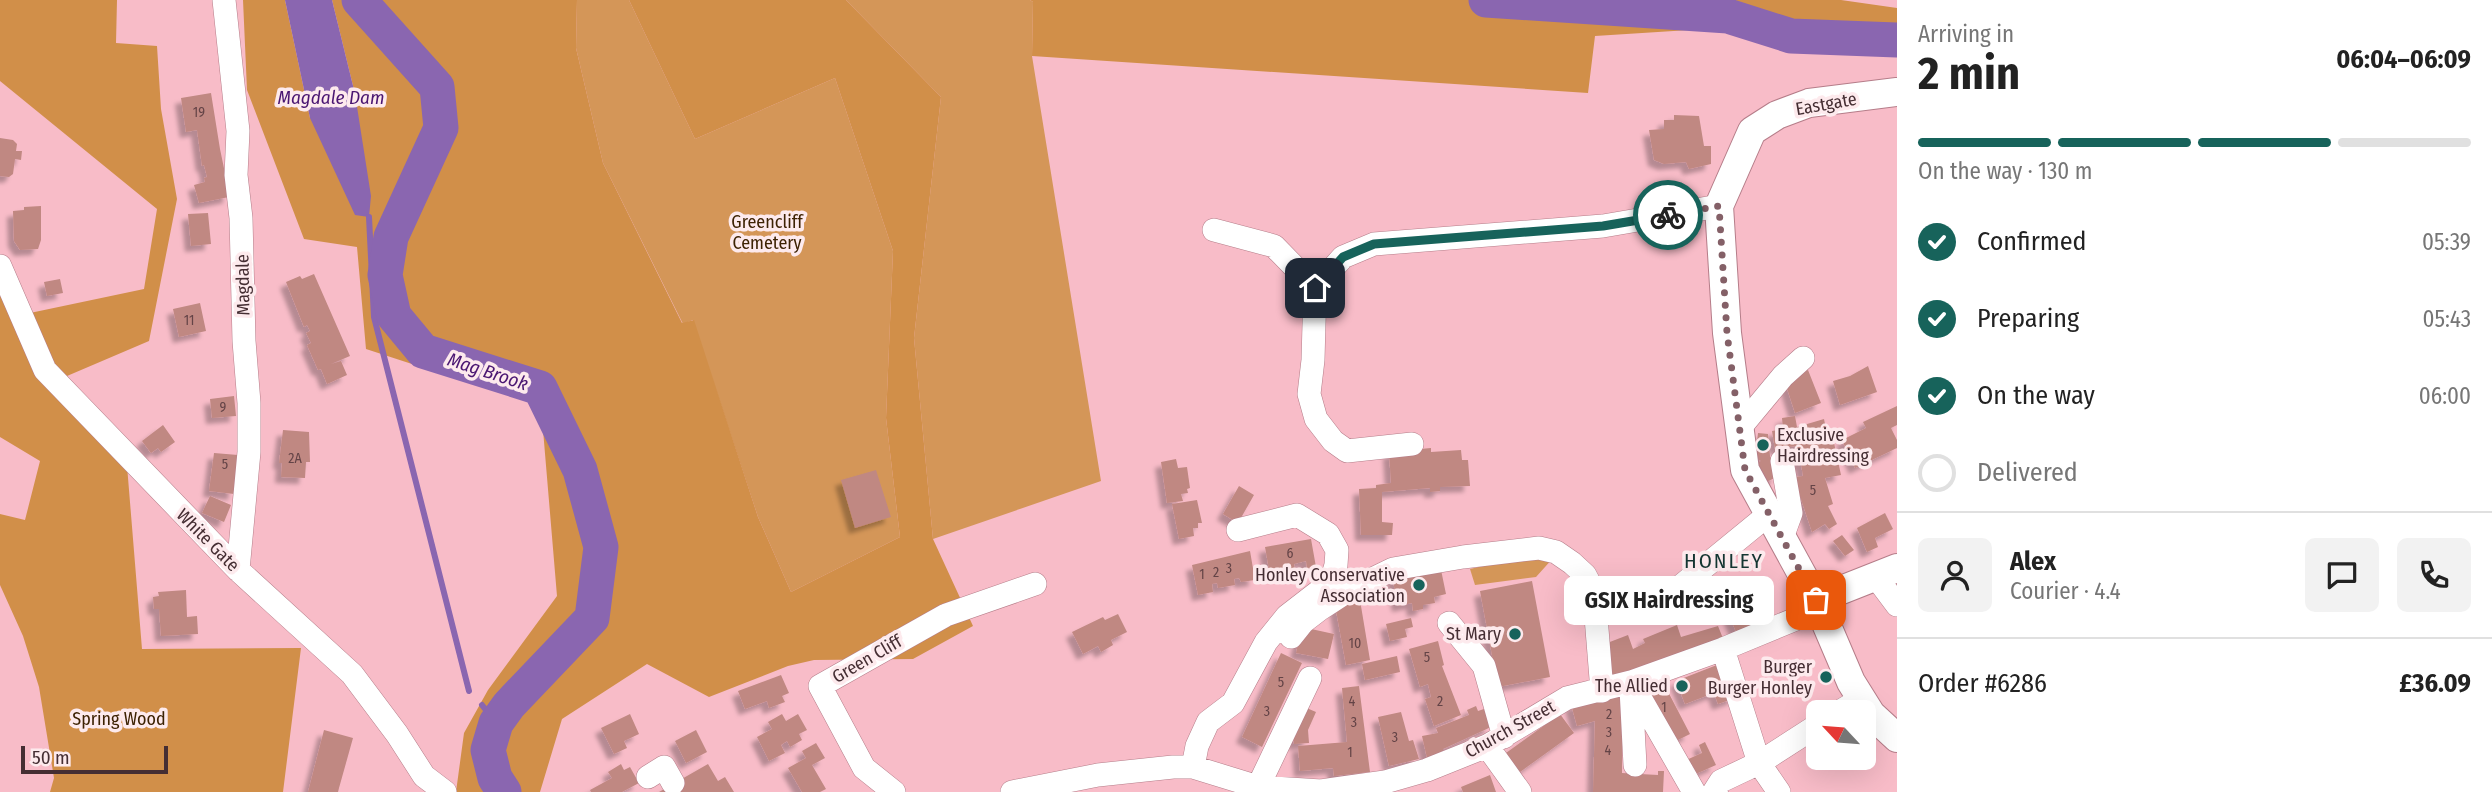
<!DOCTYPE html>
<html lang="en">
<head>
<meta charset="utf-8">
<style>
	body { margin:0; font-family:"Fira Sans Condensed",sans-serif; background:#f2f2f2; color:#222; height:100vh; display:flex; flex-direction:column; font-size:26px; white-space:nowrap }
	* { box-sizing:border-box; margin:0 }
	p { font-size:23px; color:#767676 }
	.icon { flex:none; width:38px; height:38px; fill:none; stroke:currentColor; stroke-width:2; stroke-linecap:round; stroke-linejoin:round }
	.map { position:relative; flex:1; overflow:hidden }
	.side { display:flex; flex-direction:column; background:#fff; width:595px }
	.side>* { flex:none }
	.needle { width:46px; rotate:296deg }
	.controls { position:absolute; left:1806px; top:700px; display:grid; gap:14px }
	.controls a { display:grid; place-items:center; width:70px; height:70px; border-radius:10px; background:#fff; box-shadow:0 7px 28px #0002; font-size:35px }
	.scale { position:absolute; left:21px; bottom:18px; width:147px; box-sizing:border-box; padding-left:7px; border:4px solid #452e33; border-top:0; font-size:19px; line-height:24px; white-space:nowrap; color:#452e33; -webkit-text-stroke:5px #fdeaed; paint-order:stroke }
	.pin { position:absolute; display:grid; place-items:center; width:60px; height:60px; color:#fff; margin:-30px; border-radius:14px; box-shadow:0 4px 10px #0006 }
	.courier { position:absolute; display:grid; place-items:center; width:70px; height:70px; margin:-35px; border:5px solid #17635b; border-radius:50%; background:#fff; color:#222; box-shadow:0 2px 9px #0007 }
	.bubble { position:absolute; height:49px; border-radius:10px; background:#fff; box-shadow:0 7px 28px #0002; font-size:23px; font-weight:700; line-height:49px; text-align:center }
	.summary em { font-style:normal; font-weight:700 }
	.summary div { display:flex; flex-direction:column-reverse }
	.summary { display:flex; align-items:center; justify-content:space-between; height:119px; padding:0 21px }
	h1 { font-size:46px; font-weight:700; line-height:52px }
	.bar { display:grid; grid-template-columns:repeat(4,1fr); gap:10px 7px; align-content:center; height:84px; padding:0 21px }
	.bar i { height:9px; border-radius:5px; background:#e0e0e0 }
	.bar .selected { background:#17635b }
	.bar p { grid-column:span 4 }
	.line { display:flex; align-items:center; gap:18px; padding:0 21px; border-top:2px solid #e0e0e0 }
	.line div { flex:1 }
	.round { display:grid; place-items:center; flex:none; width:74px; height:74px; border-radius:10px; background:#f2f2f2 }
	ol { padding:0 21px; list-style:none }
	li { display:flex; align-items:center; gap:21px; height:77px }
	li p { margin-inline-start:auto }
	li .icon { padding:7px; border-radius:50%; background:#17635b; color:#fff; stroke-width:4 }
	li:last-child { color:#767676 }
	li i { width:38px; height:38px; border:4px solid #e0e0e0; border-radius:50% }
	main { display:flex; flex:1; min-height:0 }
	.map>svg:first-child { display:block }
</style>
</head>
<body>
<main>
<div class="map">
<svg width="1897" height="792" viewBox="0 0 1897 792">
	<defs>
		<filter id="shadow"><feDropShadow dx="-6" dy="6" stdDeviation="2" flood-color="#0004"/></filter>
	</defs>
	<rect width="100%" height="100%" fill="#f8bcc8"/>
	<path fill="#d49658" d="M 577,0 L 629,0 L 695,139 L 835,78 L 893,251 L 886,418 L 900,537 L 791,592 L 758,517 L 693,320 L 683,324 L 603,163 L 576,48 Z
		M 846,0 L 1030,0 L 1033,2 L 1032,56 L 1101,481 L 933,539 L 914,338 L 941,97 Z
		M 1537,553 L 1554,557 L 1536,577 L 1475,585 L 1470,569 Z"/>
	<path fill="#d18f49" d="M 0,0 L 117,0 L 116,43 L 157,46 L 161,109 L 177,199 L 149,341 L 67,376 L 125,441 L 142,649 L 301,648 L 283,792 L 50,792 L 54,778 L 39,687 L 23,636 L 0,585 L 0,514 L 25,520 L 40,461 L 0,437 L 0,295 L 11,317 L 144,289 L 157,209 L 0,81 Z
		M 243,0 L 285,0 L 310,118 L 355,94 L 332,0 L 577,0 L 576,48 L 603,163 L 682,323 L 694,320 L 758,517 L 791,592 L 900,537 L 886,418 L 893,251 L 835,78 L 695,139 L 629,0 L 846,0 L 941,97 L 914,338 L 933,539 L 973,626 L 913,659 L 814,660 L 788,666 L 709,697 L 647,664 L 562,719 L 540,792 L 456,792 L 464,733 L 488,690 L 557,596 L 541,406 L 366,349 L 357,247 L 304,239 L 247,90 Z
		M 1030,0 L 1841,0 L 1897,8 L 1897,54 L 1836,51 L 1705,29 L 1595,36 L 1588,93 L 1032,56 L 1033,2 Z"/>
	<path fill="#8a66b0" d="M 285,0 L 332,0 L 355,94 L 371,196 L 369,217 L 355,215 L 310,118 Z"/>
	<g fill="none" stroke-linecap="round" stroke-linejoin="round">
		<path stroke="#8a66b0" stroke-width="6" d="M 369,217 L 374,317 L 469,691
			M 372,275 L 385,275
			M 482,705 L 496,723"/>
		<path stroke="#8a66b0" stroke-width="35" d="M 359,0 L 437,87 L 441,128 L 391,237 L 385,275 L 394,316 L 423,351 L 540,388 L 580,470 L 601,547 L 592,618 L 509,705 L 496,723 L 488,750 L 495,778 L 504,792
			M 1486,0 L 1728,16 L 1791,36 L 1897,40"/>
	</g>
	<path fill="#c08882" filter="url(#shadow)" d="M 211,93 L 220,149 L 225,173 L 228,172 L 229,197 L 199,203 L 194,185 L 205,182 L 204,178 L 207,177 L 204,165 L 202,166 L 197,130 L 186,132 L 181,98 Z
		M 1674,115 L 1699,116 L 1704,146 L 1711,146 L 1711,164 L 1689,169 L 1686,162 L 1664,164 L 1654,160 L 1649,130 L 1664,129 L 1664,120 L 1674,120 Z
		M 0,138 L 13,140 L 17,144 L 16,151 L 22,151 L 21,160 L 15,159 L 13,174 L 9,177 L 0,176 Z
		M 41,206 L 41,240 L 38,249 L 20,250 L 14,241 L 13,211 L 24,210 L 24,207 Z
		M 208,213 L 211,244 L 191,246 L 188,214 Z
		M 314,274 L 350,356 L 331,364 L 341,361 L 347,375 L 327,384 L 321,369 L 318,370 L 307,345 L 311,343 L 306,333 L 310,331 L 307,325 L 304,327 L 286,282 L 300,276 L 302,279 Z
		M 60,279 L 63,293 L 47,296 L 44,282 Z
		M 200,303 L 206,331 L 179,337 L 173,309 Z
		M 1868,366 L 1877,392 L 1840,405 L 1833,381 L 1850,376 Z
		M 1808,370 L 1821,403 L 1795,413 L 1784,379 Z
		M 234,396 L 236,416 L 212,418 L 210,399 Z
		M 1897,406 L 1897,425 L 1891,428 L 1897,440 L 1897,448 L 1855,468 L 1842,440 L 1866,428 L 1863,422 Z
		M 1795,416 L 1797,427 L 1824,419 L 1828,439 L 1833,438 L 1841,475 L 1825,478 L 1833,504 L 1828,506 L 1837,524 L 1829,529 L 1825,524 L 1812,532 L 1797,487 L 1795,477 L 1803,476 L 1801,464 L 1798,465 L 1795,446 L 1775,449 L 1772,431 L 1783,429 L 1782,418 Z
		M 163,425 L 175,442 L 161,452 L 158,448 L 151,453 L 142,441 Z
		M 283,430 L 309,432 L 310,462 L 306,462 L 305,478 L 281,477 L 282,463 L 279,463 Z
		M 1758,433 L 1768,434 L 1770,456 L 1777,477 L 1766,482 L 1756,463 L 1761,461 L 1755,458 Z
		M 1431,448 L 1431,452 L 1461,450 L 1462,460 L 1468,460 L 1470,486 L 1440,487 L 1440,491 L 1430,492 L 1430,488 L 1382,492 L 1382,522 L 1393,523 L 1392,535 L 1361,535 L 1359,489 L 1376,488 L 1376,485 L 1391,483 L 1389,452 Z
		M 214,453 L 238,455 L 234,494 L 209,491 Z
		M 1176,459 L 1178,468 L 1187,467 L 1190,488 L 1187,489 L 1188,493 L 1181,494 L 1183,501 L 1167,503 L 1161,462 Z
		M 876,470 L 891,517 L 855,528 L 841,480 Z
		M 1239,486 L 1254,495 L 1238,523 L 1223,514 Z
		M 210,496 L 231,505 L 224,522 L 202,513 Z
		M 1197,500 L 1202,523 L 1198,523 L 1198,528 L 1193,528 L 1194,536 L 1179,539 L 1172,504 Z
		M 1885,513 L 1893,529 L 1875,538 L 1878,547 L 1867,552 L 1857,528 Z
		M 1842,535 L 1854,550 L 1845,556 L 1833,541 Z
		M 1311,539 L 1316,567 L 1307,568 L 1306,561 L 1294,564 L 1295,570 L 1270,575 L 1265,547 Z
		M 1250,551 L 1255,580 L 1241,582 L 1239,578 L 1234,579 L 1235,585 L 1218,588 L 1217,583 L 1212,584 L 1213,592 L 1198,595 L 1192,565 Z
		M 1440,565 L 1446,594 L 1434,597 L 1435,603 L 1423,605 L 1423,609 L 1413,611 L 1412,603 L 1398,606 L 1392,576 Z
		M 1532,581 L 1550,677 L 1498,687 L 1480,591 Z
		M 186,590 L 187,617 L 197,616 L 198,634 L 161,636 L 159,609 L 154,609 L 153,597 L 159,596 L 158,592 Z
		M 1360,600 L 1370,660 L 1346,665 L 1335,605 Z
		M 1767,609 L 1773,622 L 1738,636 L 1729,616 L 1738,612 L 1740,617 L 1747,614 L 1749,618 Z
		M 1118,614 L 1127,632 L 1111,640 L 1113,645 L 1101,652 L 1098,646 L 1083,654 L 1072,632 L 1103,617 L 1105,620 Z
		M 1411,618 L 1413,627 L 1405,629 L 1407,637 L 1390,641 L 1386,624 Z
		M 1677,625 L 1681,637 L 1718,626 L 1724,641 L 1610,681 L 1602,645 L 1628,635 L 1633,649 L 1645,643 L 1643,639 Z
		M 1302,627 L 1334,634 L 1328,659 L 1296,653 Z
		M 1438,641 L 1444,665 L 1442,666 L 1461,715 L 1434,726 L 1425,699 L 1431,697 L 1428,684 L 1420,687 L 1409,649 Z
		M 1281,653 L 1302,663 L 1262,747 L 1242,737 Z
		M 1397,656 L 1400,672 L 1365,680 L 1362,664 Z
		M 1722,663 L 1735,698 L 1718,704 L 1714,693 L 1685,704 L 1676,681 Z
		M 781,675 L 789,693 L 782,696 L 785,702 L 769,708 L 767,701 L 745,709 L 738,691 Z
		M 1663,682 L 1690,734 L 1670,744 L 1642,693 Z
		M 1359,686 L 1370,772 L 1334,776 L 1333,768 L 1300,771 L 1298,746 L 1347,742 L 1342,688 Z
		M 1623,693 L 1622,773 L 1658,775 L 1658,771 L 1664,771 L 1663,792 L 1593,792 L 1595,721 L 1577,726 L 1571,704 Z
		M 1302,706 L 1316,712 L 1308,730 L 1309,743 L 1294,744 L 1293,729 Z
		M 1476,706 L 1478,711 L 1484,709 L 1491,727 L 1443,749 L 1443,753 L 1427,758 L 1422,736 L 1438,733 L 1436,728 L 1469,715 L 1467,710 Z
		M 1401,712 L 1409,741 L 1413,740 L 1419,759 L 1389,766 L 1378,717 Z
		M 630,714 L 639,734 L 624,741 L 627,748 L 614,754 L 601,728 Z
		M 782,714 L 786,721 L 798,714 L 807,730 L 799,734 L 802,740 L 790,747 L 787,741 L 781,745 L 785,753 L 769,761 L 757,737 L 772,729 L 768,722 Z
		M 1560,714 L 1574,733 L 1520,772 L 1506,753 Z
		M 324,730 L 353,738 L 339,788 L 338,792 L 308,792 Z
		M 696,730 L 707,752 L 686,763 L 675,741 Z
		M 1705,742 L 1716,765 L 1691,776 L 1684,761 L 1702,753 L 1699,745 Z
		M 816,743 L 825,758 L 812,765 L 826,789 L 820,792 L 802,792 L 788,768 L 806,758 L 802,751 Z
		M 621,764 L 624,770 L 630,767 L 639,783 L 622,792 L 591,792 L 590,790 L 612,778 L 608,772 Z
		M 708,764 L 718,781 L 725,777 L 734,792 L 659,792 Z
		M 1490,775 L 1496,792 L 1463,792 L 1461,787 Z"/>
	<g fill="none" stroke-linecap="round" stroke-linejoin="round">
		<g stroke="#b57d89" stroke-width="24">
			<path id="minor" d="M 224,0 L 238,131 L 236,175 L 241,218 L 244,341 L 249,403 L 249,452 L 238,570
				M 1214,230 L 1274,246 L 1315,288
				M 0,266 L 45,370 L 238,570 L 352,674 L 397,734 L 424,776 L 445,792
				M 1739,429 L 1783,376 L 1803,358
				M 1412,444 L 1347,451 L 1333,441 L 1316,419 L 1309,394 L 1313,360 L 1315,288 L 1343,257 L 1374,244 L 1603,226 L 1719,206
				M 1782,461 L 1791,513 L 1782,538
				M 1876,577 L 1897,605
				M 1659,610 L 1681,586 L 1769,514
				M 1449,623 L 1484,666 L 1504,737
				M 1291,637 L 1303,622 L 1320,609 L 1346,592 L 1393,569 L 1463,557 L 1539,548 L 1556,552 L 1572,563 L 1585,575 L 1594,592 L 1602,691
				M 1723,649 L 1759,763 L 1779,792
				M 1631,682 L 1694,792
				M 1631,689 L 1635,765
				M 1839,712 L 1861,699
				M 1487,746 L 1520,792
				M 1193,767 L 1197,746 L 1208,722 L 1233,703 L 1266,642 L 1287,616 L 1331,582 L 1336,565 L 1337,550 L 1328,534 L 1297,515 L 1238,530
				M 648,777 L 664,767 L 673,783
				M 1258,787 L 1310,678
				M 894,792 L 864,768 L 820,686 L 946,615 L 1035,584
				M 1012,792 L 1098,775 L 1173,767 L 1193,767 L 1258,787 L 1321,791 L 1385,782 L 1427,770 L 1487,746 L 1567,698 L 1631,682 L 1723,649 L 1820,609
				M 1714,792 L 1721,781 L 1759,763 L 1818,725"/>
		</g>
		<g stroke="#b57d89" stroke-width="30">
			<path id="tertiary" d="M 1897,92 L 1809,103 L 1777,115 L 1752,131 L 1719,206 L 1727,333 L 1745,470 L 1816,600 L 1851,682 L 1871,714 L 1897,738
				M 1816,600 L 1897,568"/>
		</g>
		<use href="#minor" stroke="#fff" stroke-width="23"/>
		<use href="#tertiary" stroke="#fff" stroke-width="28"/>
	</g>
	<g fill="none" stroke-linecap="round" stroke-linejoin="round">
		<path stroke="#846067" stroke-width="7" stroke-dasharray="0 12.6" d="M 1668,215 L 1719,206 L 1727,333 L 1745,470 L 1816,600"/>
		<path stroke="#17635b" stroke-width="9" d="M 1315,288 L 1343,257 L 1374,244 L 1603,226 L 1668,215"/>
	</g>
	<g fill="#17635b" stroke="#fdeaed" stroke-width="2.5">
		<circle cx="1763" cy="445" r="7"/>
		<circle cx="1419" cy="585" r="7"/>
		<circle cx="1515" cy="634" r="7"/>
		<circle cx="1826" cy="677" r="7"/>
		<circle cx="1682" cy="686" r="7"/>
	</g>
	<g text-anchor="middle" stroke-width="7" stroke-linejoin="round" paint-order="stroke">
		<g font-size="14" fill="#644447">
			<text x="199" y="117">19</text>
			<text x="189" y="325">11</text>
			<text x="223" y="412">9</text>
			<text x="295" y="463">2A</text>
			<text x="225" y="469">5</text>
			<text x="1813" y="495">5</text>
			<text x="1290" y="558">6</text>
			<text x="1229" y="573">3</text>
			<text x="1216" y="577">2</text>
			<text x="1202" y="579">1</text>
			<text x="1355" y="648">10</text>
			<text x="1427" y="662">5</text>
			<text x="1281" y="687">5</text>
			<text x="1352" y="706">4</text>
			<text x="1440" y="706">2</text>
			<text x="1664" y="712">1</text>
			<text x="1267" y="716">3</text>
			<text x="1609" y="719">2</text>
			<text x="1354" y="727">3</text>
			<text x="1609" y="737">3</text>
			<text x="1395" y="742">3</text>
			<text x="1608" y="755">4</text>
			<text x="1350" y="757">1</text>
		</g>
		<g font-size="18" fill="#452e33" stroke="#fdeaed">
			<text transform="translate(1826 104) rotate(-10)" y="6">Eastgate</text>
			<text transform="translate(243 285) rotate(-91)" y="6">Magdale</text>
			<text transform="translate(208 540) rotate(45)" y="6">White Gate</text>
			<text transform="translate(867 659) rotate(-30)" y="6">Green Cliff</text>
			<text transform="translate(1510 729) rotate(-29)" y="6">Church Street</text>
		</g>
		<g font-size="18" fill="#3d2203" stroke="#fdeaed">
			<text x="767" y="228">Greencliff<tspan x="767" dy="21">Cemetery</tspan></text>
			<text x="119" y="725">Spring Wood</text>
		</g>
		<g font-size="18" fill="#452e33" stroke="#fdeaed" text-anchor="end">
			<text x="1777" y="441" text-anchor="start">Exclusive<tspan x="1777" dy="21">Hairdressing</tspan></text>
			<text x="1405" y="581">Honley Conservative<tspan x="1405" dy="21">Association</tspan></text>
			<text x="1501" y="640">St Mary</text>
			<text x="1812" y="673">Burger<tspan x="1812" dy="21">Burger Honley</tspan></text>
			<text x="1668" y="692">The Allied</text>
		</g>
		<g font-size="19" font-style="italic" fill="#4a1672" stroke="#fdeaed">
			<text x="331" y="104">Magdale Dam</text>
			<text transform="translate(488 371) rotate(18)" y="7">Mag Brook</text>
		</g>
		<g font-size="21" letter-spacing="2" fill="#143632" stroke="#fdeaed">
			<text x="1724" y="568">HONLEY</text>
		</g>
	</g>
</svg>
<div class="controls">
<a><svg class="needle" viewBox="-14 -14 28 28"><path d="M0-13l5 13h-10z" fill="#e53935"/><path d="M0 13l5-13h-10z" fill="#767676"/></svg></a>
</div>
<div class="scale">50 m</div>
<div class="pin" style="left:1816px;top:600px;background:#ea580c"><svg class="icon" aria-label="bag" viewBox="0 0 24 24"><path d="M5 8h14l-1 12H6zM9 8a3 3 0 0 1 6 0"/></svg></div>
<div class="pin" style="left:1315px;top:288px;background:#1f2937"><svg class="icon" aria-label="home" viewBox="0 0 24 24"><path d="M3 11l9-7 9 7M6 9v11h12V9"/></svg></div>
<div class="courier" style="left:1668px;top:215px"><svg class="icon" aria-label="bike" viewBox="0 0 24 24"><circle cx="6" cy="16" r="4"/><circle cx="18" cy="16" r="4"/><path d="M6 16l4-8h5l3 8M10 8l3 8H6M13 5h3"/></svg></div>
<div class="bubble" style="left:1564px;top:576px;width:210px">GSIX Hairdressing</div>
</div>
<section class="side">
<div class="summary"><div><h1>2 min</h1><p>Arriving in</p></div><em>06:04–06:09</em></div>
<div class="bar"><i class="selected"></i><i class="selected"></i><i class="selected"></i><i></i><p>On the way · 130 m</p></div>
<ol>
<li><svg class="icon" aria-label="check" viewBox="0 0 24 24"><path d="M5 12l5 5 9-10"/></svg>Confirmed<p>05:39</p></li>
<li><svg class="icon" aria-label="check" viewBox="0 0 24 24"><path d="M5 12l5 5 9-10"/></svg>Preparing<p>05:43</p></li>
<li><svg class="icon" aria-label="check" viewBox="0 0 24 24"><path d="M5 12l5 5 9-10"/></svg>On the way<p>06:00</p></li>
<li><i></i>Delivered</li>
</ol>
<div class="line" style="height:126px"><a class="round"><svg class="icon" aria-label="person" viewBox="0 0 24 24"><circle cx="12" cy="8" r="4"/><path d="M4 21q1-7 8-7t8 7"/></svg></a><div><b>Alex</b><p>Courier · 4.4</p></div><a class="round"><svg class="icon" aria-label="chat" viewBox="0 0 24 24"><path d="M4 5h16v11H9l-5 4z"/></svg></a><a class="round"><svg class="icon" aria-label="phone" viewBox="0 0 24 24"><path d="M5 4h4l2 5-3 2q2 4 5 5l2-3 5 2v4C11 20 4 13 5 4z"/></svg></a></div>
<div class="line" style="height:91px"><div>Order #6286</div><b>£36.09</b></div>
</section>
</main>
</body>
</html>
